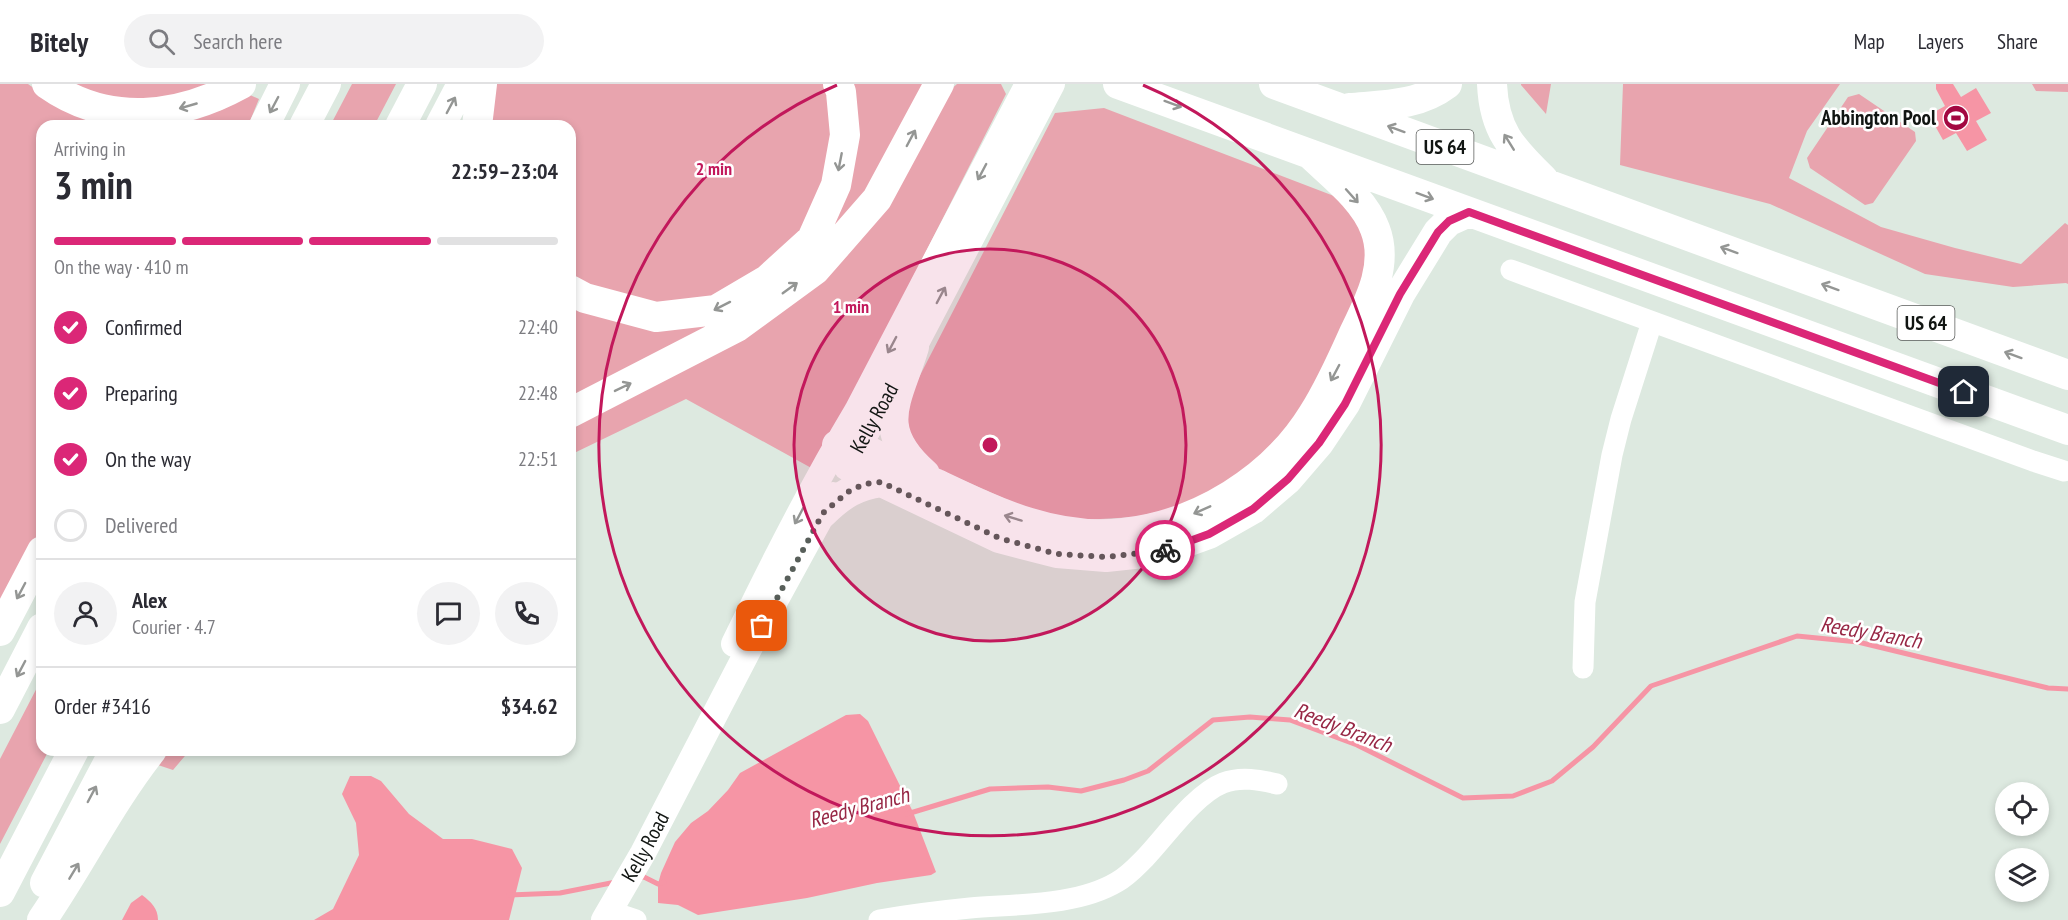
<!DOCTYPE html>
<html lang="en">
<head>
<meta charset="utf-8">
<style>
	body { margin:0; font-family:"PT Sans Narrow",sans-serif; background:#f2f2f3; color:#2b2b33; height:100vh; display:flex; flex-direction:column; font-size:22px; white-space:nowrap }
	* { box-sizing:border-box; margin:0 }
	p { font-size:20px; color:#7c7c81 }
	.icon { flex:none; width:33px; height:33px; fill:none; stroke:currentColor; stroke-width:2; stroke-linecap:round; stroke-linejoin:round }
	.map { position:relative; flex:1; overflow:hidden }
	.drawer { position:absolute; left:36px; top:36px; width:540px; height:636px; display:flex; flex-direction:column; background:#fff; border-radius:18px; box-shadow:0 3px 9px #0003 }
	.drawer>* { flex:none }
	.buttons { position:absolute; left:1995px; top:698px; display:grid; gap:12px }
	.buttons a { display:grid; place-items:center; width:54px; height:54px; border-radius:50%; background:#fff; box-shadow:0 3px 9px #0003; font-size:30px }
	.pin { position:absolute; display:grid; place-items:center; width:51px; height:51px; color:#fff; margin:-26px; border-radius:12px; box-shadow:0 3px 9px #0006 }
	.courier { position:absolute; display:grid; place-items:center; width:60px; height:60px; margin:-30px; border:4px solid #db2777; border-radius:50%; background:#fff; color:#222; box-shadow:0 2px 8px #0007 }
	.overview em { font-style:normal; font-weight:600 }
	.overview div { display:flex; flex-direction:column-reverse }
	.overview { display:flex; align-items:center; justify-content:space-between; height:102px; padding:0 18px }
	h1 { font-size:39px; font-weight:600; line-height:45px }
	.bar { display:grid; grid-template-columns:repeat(4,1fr); gap:9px 6px; align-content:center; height:72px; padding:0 18px }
	.bar i { height:8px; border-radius:4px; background:#e1e1e2 }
	.bar .on { background:#db2777 }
	.bar p { grid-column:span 4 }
	.line { display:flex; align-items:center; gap:15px; padding:0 18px; border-top:2px solid #e1e1e2 }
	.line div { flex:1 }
	.round { display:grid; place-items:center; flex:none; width:63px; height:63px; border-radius:32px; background:#f2f2f3 }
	ol { padding:0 18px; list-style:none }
	li { display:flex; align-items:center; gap:18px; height:66px }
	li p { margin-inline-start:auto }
	li .icon { padding:6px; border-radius:50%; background:#db2777; color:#fff; stroke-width:4 }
	li:last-child { color:#7c7c81 }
	li i { width:33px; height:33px; border:3px solid #e1e1e2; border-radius:50% }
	header { display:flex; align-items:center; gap:36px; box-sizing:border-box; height:84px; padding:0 30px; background:#fff; border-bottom:2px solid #e1e1e2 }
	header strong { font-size:28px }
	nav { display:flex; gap:33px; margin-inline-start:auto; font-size:21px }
	.search { width:420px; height:54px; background:#f2f2f3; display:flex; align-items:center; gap:15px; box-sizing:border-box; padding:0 21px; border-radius:33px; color:#7c7c81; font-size:22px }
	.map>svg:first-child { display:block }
</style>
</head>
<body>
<header>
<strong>Bitely</strong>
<div class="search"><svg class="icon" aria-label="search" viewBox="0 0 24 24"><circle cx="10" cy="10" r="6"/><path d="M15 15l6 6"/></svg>Search here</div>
<nav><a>Map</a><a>Layers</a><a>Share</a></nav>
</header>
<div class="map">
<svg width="2068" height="836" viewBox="0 0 2068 836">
	<rect width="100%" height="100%" fill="#dde9e0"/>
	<path fill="#e8a4ae" d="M 0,0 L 28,0 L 51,16 L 176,38 L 221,26 L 250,11 L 259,15 L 248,42 L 42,42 L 42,448 L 0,529 Z
		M 60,0 L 226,0 L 141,21 Z
		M 352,0 L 396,0 L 374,42 L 330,42 Z
		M 496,0 L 830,0 L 833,10 L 829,98 L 783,174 L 711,215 L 666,222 L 570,197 L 570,42 L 488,42 Z
		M 850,0 L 928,0 L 892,74 L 836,151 L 828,145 Z
		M 957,0 L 1001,0 L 1006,10 L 815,386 L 686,315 L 570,371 L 570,338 L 756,243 L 949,7 Z
		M 1521,0 L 1551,0 L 1546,30 L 1521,1 Z
		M 1623,0 L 1840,0 L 1807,47 L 1789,94 L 1881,143 L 1955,164 L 2021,180 L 2065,139 L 2068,141 L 2068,200 L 2066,199 L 2013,203 L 1925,190 L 1770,120 L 1620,81 Z
		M 2032,0 L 2068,0 L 2068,8 L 2036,7 Z
		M 1859,10 L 1915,48 L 1916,57 L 1873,119 L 1865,121 L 1810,84 L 1807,74 L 1848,13 Z
		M 1104,24 L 1334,112 L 1357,131 L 1368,156 L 1369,187 L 1306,324 L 1234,399 L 1184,422 L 1135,433 L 1083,436 L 1035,428 L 931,382 L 901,335 L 913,305 L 1055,29 Z
		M 570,218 L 731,237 L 570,316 Z
		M 42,594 L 42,666 L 49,666 L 0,760 L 0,675 Z
		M 167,666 L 190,666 L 173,686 L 158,681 Z"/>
	<path fill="#f695a5" d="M 1936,0 L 1953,0 L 1961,13 L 1976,4 L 1991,29 L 1976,37 L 1987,56 L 1967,67 L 1956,49 L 1943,56 L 1929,31 L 1945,22 L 1936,5 Z
		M 860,630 L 868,637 L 913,728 L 936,788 L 931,791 L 877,799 L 807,814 L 698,831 L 678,821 L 658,819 L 658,800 L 661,789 L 675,758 L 691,739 L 708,727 L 728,706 L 740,689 L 846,631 Z
		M 350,692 L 371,692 L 381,697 L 409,730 L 443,755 L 472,755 L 512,765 L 522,784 L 509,836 L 314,836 L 333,825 L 359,771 L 356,739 L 342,710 Z
		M 142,811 C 151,818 158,824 158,836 L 122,836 L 131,819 Z"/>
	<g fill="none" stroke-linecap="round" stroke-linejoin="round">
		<path stroke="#f695a5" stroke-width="5" d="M 907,730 L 990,705 L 1048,703 L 1081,707 L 1124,696 L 1148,687 L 1213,636 L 1250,633 L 1290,636 L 1357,661 L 1463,714 L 1513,712 L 1552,697 L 1593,663 L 1651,602 L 1797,552 L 1858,558 L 2048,604 L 2068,605
			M 637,794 L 644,793 L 658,800 L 664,798
			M 509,811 L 560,809 L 616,798"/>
		<path stroke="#fff" stroke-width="21" d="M 1511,186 L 2033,377 L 2064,387
			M 1583,584 L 1585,518 L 1612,371 L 1621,335 L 1652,238
			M 609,827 L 636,836
			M 879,836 C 909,831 940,827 970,824 C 1016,820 1077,822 1117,798 C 1128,792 1136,783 1145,774 C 1166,752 1195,710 1223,699 C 1241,692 1260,696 1277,700"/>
		<g stroke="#fff" stroke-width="26">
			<path id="s1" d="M 850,378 L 914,263 L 1052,0"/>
			<path d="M 734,560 C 772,481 812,402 857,327 L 1028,0"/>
			<path id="s2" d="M 604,836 L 643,769 L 751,561 L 833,411"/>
		</g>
		<path stroke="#fff" stroke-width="30" d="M 47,0 C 108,43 179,34 241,0
			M 1118,0 L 2068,346
			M 1274,0 L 2068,291
			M 1492,0 C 1494,46 1511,64 1543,95
			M 1350,24 C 1384,21 1418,22 1447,0
			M 264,42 L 285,0
			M 304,42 L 326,0
			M 400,42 L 422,0
			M 440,42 L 462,0
			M 477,42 L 482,0
			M 1310,70 C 1333,92 1364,115 1375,145 C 1389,181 1369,218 1354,249 C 1342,276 1329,305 1313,330 C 1273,395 1198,441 1123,449 C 1055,457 996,428 937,400 C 930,396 922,396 915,393 C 896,385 879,370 859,363 C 853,361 844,362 837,361 L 848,382 L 999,454 L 1057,469 L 1106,473 L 1162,467 L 1209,450 L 1253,425 L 1288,395 L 1319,359 L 1345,320 L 1400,210 L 1438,148 L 1449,137 L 1469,128
			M 570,206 L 585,214 L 656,233 L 716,226 L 767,196 L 812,155 L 836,101 L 845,51 L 841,8 L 838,0
			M 914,263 C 897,318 873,344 925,390
			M 570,329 L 737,243 L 815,186 L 877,115 L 939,0
			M 823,429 C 841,411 857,401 881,398
			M 0,547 L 42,467
			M 0,625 L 42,544
			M 45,799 L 115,666
			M 0,808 L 74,666
			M 42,836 C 80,781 110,719 152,666"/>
	</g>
	<defs><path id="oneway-shaft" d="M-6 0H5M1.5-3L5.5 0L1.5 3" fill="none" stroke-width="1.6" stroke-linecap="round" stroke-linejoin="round" transform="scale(1.5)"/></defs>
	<g stroke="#949694">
		<use href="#oneway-shaft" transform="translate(1173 20) rotate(20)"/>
		<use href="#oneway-shaft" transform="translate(274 21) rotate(118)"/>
		<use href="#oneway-shaft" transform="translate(451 21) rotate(-62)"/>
		<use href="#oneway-shaft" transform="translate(188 22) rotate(164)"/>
		<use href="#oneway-shaft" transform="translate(1396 45) rotate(-160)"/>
		<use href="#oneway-shaft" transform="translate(911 54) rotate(-62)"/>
		<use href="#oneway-shaft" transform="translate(1509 58) rotate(-122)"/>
		<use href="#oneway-shaft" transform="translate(840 78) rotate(101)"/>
		<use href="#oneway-shaft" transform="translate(982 88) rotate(118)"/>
		<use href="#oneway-shaft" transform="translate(1352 112) rotate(48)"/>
		<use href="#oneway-shaft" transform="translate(1425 112) rotate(20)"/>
		<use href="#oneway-shaft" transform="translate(1729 166) rotate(-160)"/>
		<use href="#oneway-shaft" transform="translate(1830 203) rotate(-160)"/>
		<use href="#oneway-shaft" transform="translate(790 204) rotate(-36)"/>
		<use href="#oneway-shaft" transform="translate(941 211) rotate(-62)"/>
		<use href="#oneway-shaft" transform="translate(722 222) rotate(153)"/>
		<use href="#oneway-shaft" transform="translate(892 261) rotate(118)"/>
		<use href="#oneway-shaft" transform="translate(2013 271) rotate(-160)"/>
		<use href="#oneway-shaft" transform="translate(1335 289) rotate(118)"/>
		<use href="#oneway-shaft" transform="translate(623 303) rotate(-26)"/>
		<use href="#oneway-shaft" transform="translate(1202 426) rotate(156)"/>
		<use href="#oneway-shaft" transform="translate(799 432) rotate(118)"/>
		<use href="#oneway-shaft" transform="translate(1013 434) rotate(-163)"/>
		<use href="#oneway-shaft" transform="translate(21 507) rotate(118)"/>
		<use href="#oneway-shaft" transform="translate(21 585) rotate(118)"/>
		<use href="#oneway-shaft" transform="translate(92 710) rotate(-62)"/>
		<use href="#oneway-shaft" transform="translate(74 787) rotate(-59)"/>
	</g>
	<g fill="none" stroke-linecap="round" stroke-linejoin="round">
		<path stroke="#585f5a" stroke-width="6" stroke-dasharray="0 10.8" d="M 762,542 L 823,429 L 848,408 L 864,400 L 881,398 L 999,454 L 1057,470 L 1106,473 L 1165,466"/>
		<path stroke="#db2777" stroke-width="8" d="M 1165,466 L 1209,450 L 1253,425 L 1288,395 L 1319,359 L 1345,320 L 1400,210 L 1438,148 L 1449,137 L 1469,128 L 1964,308"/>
	</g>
	<circle cx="990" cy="361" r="196" fill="#c2185b" fill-opacity=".12"/>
	<g fill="none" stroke="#c2185b" stroke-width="3">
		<circle cx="990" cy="361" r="196"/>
		<path d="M1143 1A391 391 0 1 1 837 1"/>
	</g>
	<defs>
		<g id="stadium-disc" transform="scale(1.35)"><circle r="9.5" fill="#a30841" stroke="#fff"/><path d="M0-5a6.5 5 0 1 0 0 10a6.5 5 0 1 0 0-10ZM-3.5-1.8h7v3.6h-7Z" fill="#fff"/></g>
	</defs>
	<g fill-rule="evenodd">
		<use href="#stadium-disc" x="1956" y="34"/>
	</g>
	<g text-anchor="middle" stroke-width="5" stroke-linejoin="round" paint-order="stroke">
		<g fill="#fff" stroke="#585b59" stroke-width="1.5">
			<rect x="1416.5" y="46" width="57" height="34" rx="4.5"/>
			<rect x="1897.5" y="222" width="57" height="34" rx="4.5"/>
		</g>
		<g font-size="20" font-weight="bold" fill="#111512">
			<text x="1445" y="70">US 64</text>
			<text x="1926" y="246">US 64</text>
		</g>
		<g font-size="21" font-weight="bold" fill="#111512" stroke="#fff" text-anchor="end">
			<text x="1936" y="41">Abbington Pool</text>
		</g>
		<g font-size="21" fill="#111512" stroke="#fff">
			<text dy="7" stroke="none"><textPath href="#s1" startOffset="50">Kelly Road</textPath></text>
			<text dy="7" stroke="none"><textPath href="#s2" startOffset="84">Kelly Road</textPath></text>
		</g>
		<g font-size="22" font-style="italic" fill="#972745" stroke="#fff">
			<text transform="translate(1871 548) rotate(10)" y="8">Reedy Branch</text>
			<text transform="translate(1343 643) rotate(21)" y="8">Reedy Branch</text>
			<text transform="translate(859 723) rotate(-15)" y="8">Reedy Branch</text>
		</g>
	</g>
	<circle cx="990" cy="361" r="9" fill="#c2185b" stroke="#fff" stroke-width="3"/>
	<g font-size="18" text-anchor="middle" font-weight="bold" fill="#c2185b" stroke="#fff" stroke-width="5" stroke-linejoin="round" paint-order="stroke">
		<text x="714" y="91">2 min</text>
		<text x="851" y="229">1 min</text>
	</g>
</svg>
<div class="buttons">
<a><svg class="icon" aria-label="locate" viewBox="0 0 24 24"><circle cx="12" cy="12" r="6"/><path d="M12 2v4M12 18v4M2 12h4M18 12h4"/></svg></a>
<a><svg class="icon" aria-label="layers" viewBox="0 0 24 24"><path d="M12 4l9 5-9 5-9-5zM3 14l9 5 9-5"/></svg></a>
</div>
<div class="pin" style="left:762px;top:542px;background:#ea580c"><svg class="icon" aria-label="bag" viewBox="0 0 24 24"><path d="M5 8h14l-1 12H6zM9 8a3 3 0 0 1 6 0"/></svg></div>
<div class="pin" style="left:1964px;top:308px;background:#1f2937"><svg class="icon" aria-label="home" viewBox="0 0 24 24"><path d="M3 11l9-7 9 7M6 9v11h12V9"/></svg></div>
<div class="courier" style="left:1165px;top:466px"><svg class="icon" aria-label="bike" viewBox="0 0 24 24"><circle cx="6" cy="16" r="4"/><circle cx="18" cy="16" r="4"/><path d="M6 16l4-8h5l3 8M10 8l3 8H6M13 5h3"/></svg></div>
<section class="drawer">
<div class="overview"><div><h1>3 min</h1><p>Arriving in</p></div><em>22:59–23:04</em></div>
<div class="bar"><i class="on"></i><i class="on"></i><i class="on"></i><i></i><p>On the way · 410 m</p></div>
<ol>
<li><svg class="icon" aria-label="check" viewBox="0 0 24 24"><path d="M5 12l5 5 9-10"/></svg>Confirmed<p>22:40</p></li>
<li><svg class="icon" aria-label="check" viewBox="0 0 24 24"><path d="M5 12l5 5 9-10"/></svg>Preparing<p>22:48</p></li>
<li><svg class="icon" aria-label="check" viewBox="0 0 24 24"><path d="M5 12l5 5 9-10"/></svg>On the way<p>22:51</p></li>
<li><i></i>Delivered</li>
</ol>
<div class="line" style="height:108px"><a class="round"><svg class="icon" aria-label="person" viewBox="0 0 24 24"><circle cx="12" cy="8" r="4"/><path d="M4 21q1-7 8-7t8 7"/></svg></a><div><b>Alex</b><p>Courier · 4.7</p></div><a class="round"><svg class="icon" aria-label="chat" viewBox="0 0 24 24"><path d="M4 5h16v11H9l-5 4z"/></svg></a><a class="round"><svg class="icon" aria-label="phone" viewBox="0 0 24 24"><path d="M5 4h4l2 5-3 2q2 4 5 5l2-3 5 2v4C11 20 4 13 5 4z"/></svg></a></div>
<div class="line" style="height:78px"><div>Order #3416</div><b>$34.62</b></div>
</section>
</div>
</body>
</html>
